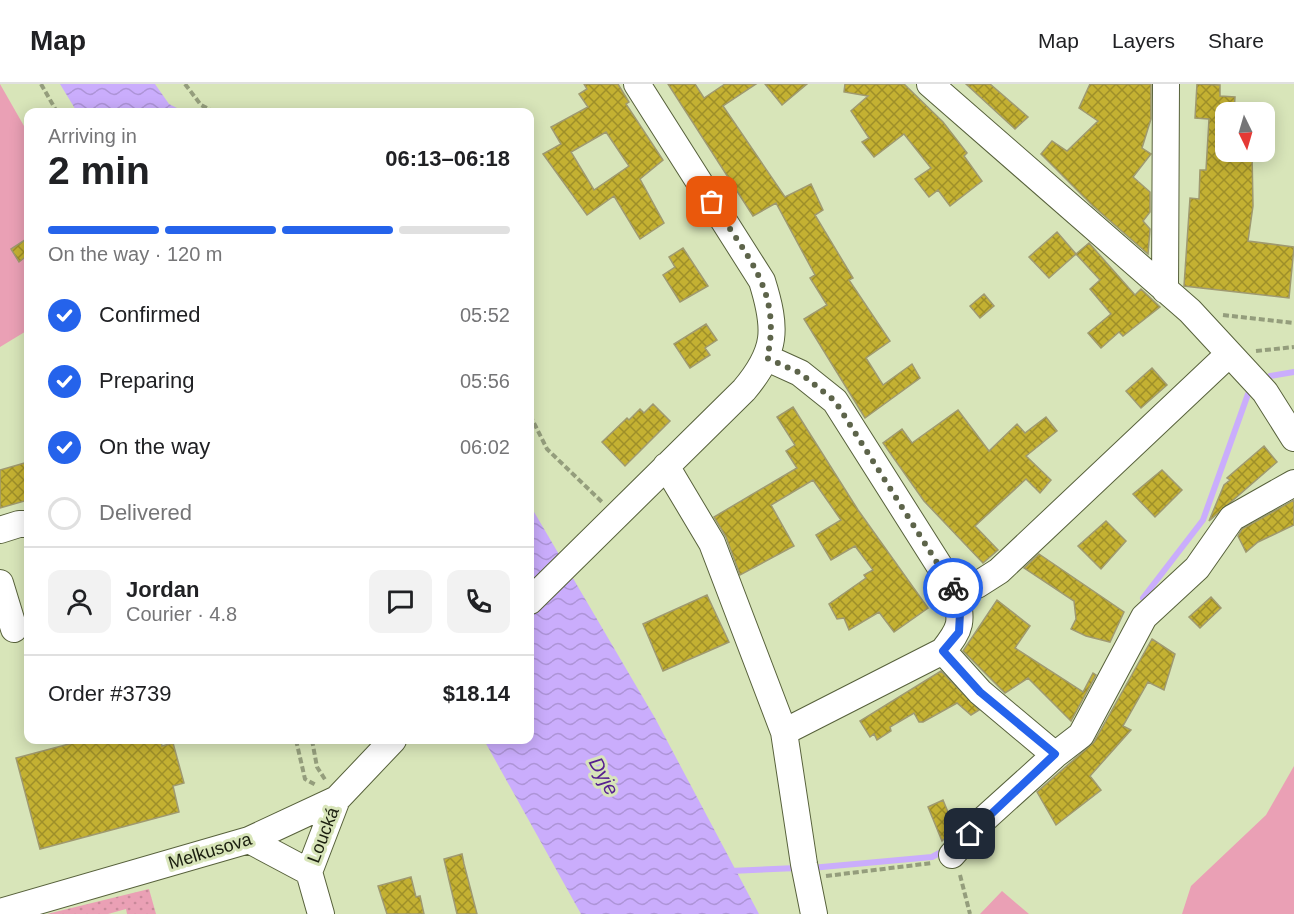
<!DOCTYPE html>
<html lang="en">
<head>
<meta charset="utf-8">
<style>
	body { margin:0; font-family:Arial,sans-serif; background:#f2f2f2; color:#202124; height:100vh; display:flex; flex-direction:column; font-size:22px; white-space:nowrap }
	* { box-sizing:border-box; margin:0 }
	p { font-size:20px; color:#757577 }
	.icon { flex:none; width:33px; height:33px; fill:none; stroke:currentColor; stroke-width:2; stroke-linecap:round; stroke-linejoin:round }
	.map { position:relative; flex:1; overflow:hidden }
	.details { position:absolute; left:24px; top:24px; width:510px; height:636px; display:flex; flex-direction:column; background:#fff; border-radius:12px; box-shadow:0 3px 15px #0003 }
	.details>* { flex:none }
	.needle { width:39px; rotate:175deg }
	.controls { position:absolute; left:1215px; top:18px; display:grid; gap:12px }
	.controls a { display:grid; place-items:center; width:60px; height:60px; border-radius:12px; background:#fff; box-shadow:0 3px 15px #0003; font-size:30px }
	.pin { position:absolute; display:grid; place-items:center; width:51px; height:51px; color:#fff; margin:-26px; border-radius:12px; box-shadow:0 3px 9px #0006 }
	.courier { position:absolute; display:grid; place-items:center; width:60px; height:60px; margin:-30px; border:4px solid #2563eb; border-radius:50%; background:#fff; color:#222; box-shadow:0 2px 8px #0007 }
	.headline em { font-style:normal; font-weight:800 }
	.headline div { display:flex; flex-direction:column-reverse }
	.headline { display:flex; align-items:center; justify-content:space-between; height:102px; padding:0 24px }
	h1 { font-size:39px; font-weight:800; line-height:45px }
	.bar { display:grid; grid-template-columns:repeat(4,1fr); gap:9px 6px; align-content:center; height:72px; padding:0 24px }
	.bar i { height:8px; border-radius:4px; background:#e0e0e0 }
	.bar .active { background:#2563eb }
	.bar p { grid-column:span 4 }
	.line { display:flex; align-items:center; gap:15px; padding:0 24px; border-top:2px solid #e0e0e0 }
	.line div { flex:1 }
	.round { display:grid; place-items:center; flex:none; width:63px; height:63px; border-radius:12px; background:#f2f2f2 }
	ol { padding:0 24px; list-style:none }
	li { display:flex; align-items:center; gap:18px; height:66px }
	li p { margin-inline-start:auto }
	li .icon { padding:6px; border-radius:50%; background:#2563eb; color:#fff; stroke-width:4 }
	li:last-child { color:#757577 }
	li i { width:33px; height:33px; border:3px solid #e0e0e0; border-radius:50% }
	header { display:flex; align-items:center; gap:36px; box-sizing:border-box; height:84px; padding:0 30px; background:#fff; border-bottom:2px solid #e0e0e0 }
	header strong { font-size:28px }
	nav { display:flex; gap:33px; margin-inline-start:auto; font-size:21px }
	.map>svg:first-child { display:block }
</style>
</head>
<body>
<header>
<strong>Map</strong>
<nav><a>Map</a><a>Layers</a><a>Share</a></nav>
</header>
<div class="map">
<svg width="1294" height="830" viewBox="0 0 1294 830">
	<defs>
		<pattern id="grass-dots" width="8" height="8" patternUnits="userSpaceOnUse" patternTransform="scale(1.5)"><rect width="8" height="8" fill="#eaa0b5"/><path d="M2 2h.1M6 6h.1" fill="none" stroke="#c8899a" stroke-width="1.8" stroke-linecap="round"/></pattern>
		<pattern id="water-waves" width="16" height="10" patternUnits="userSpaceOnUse" patternTransform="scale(1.5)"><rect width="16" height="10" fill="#caadfc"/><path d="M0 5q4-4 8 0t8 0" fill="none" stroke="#ad94d7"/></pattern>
		<pattern id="building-cross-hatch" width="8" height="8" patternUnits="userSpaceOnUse" patternTransform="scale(1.5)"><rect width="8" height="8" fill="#c4b132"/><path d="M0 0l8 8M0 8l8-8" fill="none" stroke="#9e8f29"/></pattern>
	</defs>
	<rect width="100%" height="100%" fill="#d8e5b9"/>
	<path fill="url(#grass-dots)" d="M 149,805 L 156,830 L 127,830 L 126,825 L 108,830 L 47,830 Z"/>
	<path fill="#eaa0b5" d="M 0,0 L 28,49 L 28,246 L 0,263 Z
		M 1294,682 L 1294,830 L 1182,830 L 1191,802 L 1266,731 Z
		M 1002,807 L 1029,830 L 980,830 Z"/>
	<path fill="url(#water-waves)" d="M 60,0 L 155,0 L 169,20 L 185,28 L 77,28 Z
		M 530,421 L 655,634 L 759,830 L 581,830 L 484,656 L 530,656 Z"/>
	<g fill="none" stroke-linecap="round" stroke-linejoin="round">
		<path stroke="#caadfc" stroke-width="6" d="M 1264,297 L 1270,292 L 1294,288
			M 1143,514 L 1203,436 L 1248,310 L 1254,306
			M 811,784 L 932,773 L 945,766
			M 730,787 L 797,784"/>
	</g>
	<path fill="url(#building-cross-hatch)" stroke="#9f996f" stroke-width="1.5" fill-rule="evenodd" d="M 584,0 L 618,0 L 629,18 L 626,20 L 663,76 L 640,95 L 664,139 L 640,155 L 614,112 L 587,131 L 543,70 L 561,60 L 551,43 L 588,23 L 579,10 L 587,5 ZM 606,48 L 629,82 L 594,106 L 571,68 Z
		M 668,0 L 695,0 L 704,14 L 725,0 L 756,0 L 723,22 L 785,113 L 811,100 L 823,126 L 815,131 L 853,194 L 849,196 L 890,257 L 866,274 L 883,301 L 912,280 L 920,294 L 865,334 L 804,235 L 827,221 L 810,194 L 815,191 L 776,119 L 753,132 Z
		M 765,0 L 807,0 L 782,21 Z
		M 845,0 L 904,0 L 943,38 L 967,69 L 964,72 L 982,97 L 950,122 L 938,106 L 929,113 L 915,95 L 931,84 L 904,50 L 874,73 L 862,58 L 869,54 L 851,27 L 868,12 L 844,8 Z
		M 966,0 L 990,0 L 1028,33 L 1015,45 Z
		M 1090,0 L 1151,0 L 1151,35 L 1142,64 L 1151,70 L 1133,93 L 1150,108 L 1150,128 L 1143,137 L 1150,145 L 1148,170 L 1093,122 L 1041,70 L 1052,57 L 1067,67 L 1098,37 L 1079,24 Z
		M 1197,0 L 1220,1 L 1220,12 L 1235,13 L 1234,28 L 1226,28 L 1226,68 L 1252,68 L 1253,122 L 1248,157 L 1294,163 L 1289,214 L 1184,202 L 1190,114 L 1199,115 L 1200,86 L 1206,86 L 1209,35 L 1195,34 Z
		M 1057,148 L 1076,170 L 1049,194 L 1029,173 Z
		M 28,154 L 28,171 L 19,178 L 11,165 Z
		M 1089,159 L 1135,211 L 1141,205 L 1160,223 L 1123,252 L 1119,248 L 1101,264 L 1088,249 L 1111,230 L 1090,205 L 1100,196 L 1076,170 Z
		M 683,164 L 708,202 L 680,218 L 663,191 L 675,183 L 669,173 Z
		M 984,210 L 994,222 L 980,234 L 970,222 Z
		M 706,240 L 717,256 L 705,264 L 710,271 L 690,284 L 674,260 Z
		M 1152,284 L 1167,301 L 1141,324 L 1126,307 Z
		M 653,320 L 670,337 L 625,382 L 602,358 L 627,334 L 629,336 L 640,325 L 644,329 Z
		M 793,323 L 858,426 L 928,524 L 894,548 L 879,528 L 849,546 L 844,534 L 837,535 L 829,520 L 866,494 L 864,491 L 873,486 L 855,462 L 831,476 L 816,451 L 841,436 L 813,396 L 771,421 L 794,462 L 740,491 L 726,453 L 714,433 L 797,384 L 786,367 L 795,361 L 777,333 Z
		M 958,326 L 989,367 L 1017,340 L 1025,349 L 1046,333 L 1057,347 L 1026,372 L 1051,396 L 1040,409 L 1026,395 L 975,442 L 998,466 L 983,479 L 924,417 L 883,359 L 902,345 L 912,359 Z
		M 1264,362 L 1277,378 L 1209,437 L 1224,401 L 1230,396 L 1227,394 Z
		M 28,378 L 28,416 L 0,424 L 0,386 Z
		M 1162,386 L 1182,406 L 1155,433 L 1133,410 Z
		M 1294,416 L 1294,441 L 1258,458 L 1246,468 L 1238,452 L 1242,445 Z
		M 1106,437 L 1126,457 L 1101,485 L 1078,462 Z
		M 1039,470 L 1124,528 L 1110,558 L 1086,552 L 1071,545 L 1076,535 L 1074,517 L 1024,484 Z
		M 707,511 L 729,558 L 663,587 L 643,540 Z
		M 1211,513 L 1221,524 L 1200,544 L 1189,533 Z
		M 997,516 L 1030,542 L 1015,564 L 1083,608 L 1093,589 L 1096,591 L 1071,637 L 1028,594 L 1005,609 L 963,567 Z
		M 1152,555 L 1175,570 L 1164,606 L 1148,598 L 1123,642 L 1131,646 L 1090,692 L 1101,706 L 1056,741 L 1037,708 L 1094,658 Z
		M 941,587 L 979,626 L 971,631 L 957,619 L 923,638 L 919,638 L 914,629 L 890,643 L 891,647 L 877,656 L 874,650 L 870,653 L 860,637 Z
		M 84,656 L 161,656 L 162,662 L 173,659 L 184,699 L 173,702 L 179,728 L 40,765 L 16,674 Z
		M 943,716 L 955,745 L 942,757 L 928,723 Z
		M 462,770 L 464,780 L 477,830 L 457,830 L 444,775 Z
		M 411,793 L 416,813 L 420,812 L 424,830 L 387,830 L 378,802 Z"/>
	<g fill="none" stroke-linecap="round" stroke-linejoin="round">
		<g stroke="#57613b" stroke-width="28">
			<path id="minor" d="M 930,0 L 1190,227 L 1265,308 L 1294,354
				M 1165,206 L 1166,0
				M 767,274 L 800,289 L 835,317 L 956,508 C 962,539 962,543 943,567 L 784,648
				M 666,382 L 712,459 L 784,648 L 804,780 L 814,830
				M 0,446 L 19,440 L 28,440
				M 0,499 L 14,545
				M 956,508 L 977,501 L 999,487 L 1229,270
				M 530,517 L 744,306 C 777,267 777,245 762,197 L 637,0
				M 943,567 L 980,608 L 1055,671
				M 249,756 L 309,788
				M 952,771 L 982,737 L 1055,671 L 1081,651 L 1144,533 L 1197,484 L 1232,434 L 1294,399
				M 0,828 L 249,756 L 337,715 L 393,656
				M 321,830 L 309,788 L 337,715"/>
		</g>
		<path stroke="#949d7c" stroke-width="4" stroke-dasharray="6 3" stroke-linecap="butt" d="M 41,0 L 57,28
			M 185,0 L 201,21 L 214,28
			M 1223,231 L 1294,239
			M 1256,267 L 1294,263
			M 530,331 L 547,365 L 602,418
			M 296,656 L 305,695 L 316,701
			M 312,656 L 317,683 L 326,697
			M 960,791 L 970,830
			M 826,792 L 932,779"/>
		<use href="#minor" stroke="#fff" stroke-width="26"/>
	</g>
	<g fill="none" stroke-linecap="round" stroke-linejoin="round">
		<path stroke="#5d644a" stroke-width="6" stroke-dasharray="0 10.8" d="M 712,118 C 746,171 783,208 767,274 L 800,289 L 835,317 L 953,504"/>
		<path stroke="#2563eb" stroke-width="8" d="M 953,504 L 960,529 L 959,548 L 943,567 L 980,608 L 1055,670 L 970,750"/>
	</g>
	<g text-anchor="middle" stroke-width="6" stroke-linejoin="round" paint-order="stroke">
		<g font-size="18" fill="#1b1f0f" stroke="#d8e5b9">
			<text transform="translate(323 751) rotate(-69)" y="6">Loucká</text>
			<text transform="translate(210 767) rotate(-17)" y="6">Melkusova</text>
		</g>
		<g font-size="20" font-style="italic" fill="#562090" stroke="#d8e5b9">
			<text transform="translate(604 692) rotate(61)" y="7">Dyje</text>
		</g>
	</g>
</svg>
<div class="controls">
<a><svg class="needle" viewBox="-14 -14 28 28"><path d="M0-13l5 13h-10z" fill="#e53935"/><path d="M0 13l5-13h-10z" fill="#757577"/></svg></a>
</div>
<div class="pin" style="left:712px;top:118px;background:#ea580c"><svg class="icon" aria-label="bag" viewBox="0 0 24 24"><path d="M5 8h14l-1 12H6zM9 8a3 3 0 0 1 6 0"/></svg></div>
<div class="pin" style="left:970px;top:750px;background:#1f2937"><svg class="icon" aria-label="home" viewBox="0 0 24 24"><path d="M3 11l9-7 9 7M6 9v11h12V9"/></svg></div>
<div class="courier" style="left:953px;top:504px"><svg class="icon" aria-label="bike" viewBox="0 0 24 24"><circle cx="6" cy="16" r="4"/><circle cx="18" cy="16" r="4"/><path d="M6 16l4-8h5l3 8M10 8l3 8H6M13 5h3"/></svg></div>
<section class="details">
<div class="headline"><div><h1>2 min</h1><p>Arriving in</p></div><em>06:13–06:18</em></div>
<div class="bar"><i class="active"></i><i class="active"></i><i class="active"></i><i></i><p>On the way · 120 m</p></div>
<ol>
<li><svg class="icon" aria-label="check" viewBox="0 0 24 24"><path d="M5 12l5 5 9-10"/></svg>Confirmed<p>05:52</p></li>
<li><svg class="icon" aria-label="check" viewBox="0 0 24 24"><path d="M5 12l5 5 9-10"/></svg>Preparing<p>05:56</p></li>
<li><svg class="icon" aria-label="check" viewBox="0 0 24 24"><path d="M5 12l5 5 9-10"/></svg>On the way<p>06:02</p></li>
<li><i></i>Delivered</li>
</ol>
<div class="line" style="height:108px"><a class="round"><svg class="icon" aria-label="person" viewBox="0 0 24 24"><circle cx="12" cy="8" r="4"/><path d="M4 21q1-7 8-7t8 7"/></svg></a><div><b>Jordan</b><p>Courier · 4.8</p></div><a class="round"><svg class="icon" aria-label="chat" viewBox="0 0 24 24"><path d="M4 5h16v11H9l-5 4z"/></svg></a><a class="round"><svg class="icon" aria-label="phone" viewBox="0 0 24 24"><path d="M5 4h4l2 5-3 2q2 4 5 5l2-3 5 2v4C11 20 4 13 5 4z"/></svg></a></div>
<div class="line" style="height:78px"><div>Order #3739</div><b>$18.14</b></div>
</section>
</div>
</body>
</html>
